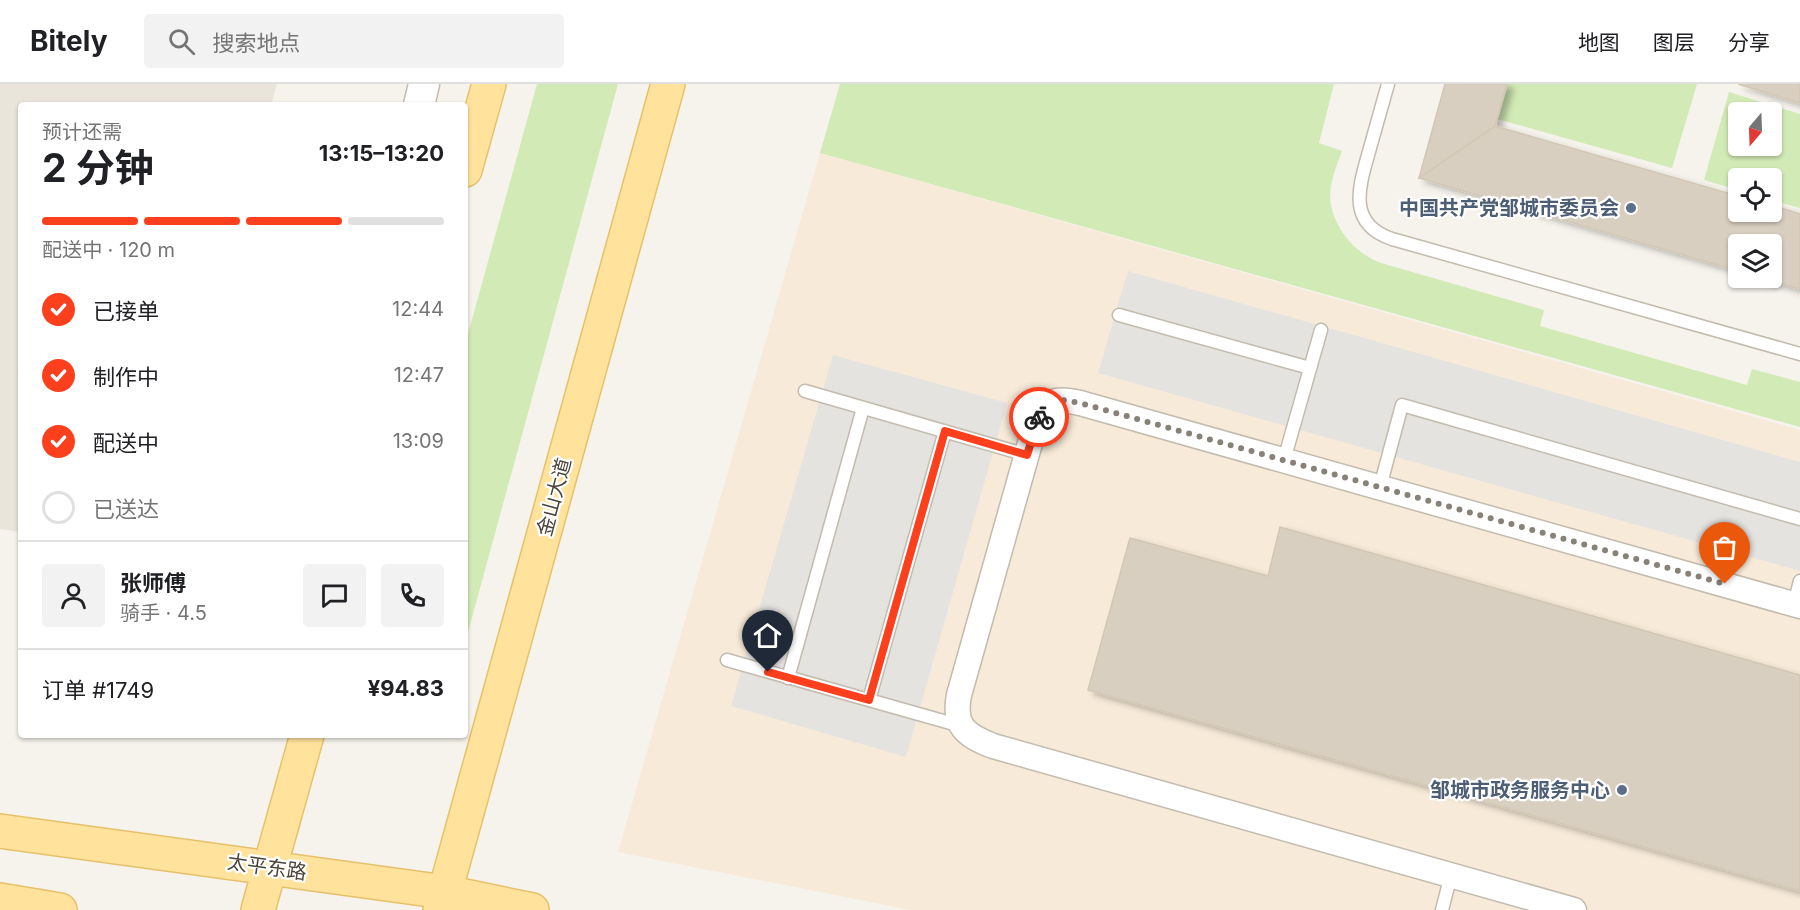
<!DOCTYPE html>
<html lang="zh">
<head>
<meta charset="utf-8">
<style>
	body { margin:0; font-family:Inter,"Noto Sans SC",sans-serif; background:#f2f2f2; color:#202124; height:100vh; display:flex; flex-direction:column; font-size:22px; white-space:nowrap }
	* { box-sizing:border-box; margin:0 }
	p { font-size:20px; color:#757577 }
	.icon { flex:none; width:33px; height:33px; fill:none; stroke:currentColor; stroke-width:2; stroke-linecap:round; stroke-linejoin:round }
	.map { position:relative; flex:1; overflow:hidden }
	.details { position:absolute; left:18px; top:18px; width:450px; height:636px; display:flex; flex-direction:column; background:#fff; border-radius:6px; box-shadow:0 2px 4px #0004 }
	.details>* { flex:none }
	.needle { width:39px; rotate:199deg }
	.tools { position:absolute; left:1728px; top:18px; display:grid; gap:12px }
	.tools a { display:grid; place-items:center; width:54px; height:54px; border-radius:6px; background:#fff; box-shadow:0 2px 4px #0004; font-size:30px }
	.pin { position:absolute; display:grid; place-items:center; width:51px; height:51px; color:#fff; margin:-62px -26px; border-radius:50% 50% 50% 0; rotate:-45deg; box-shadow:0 0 6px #0007 }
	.pin .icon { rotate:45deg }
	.courier { position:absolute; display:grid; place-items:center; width:60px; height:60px; margin:-30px; border:4px solid #fc3f1d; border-radius:50%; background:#fff; color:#222; box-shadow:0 2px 8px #0007 }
	.summary em { font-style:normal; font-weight:700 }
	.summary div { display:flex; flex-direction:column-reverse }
	.summary { display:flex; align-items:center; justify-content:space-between; height:102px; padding:0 24px }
	h1 { font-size:39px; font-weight:700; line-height:45px }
	.bar { display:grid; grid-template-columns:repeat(4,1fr); gap:9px 6px; align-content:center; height:72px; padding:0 24px }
	.bar i { height:8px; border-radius:4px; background:#e0e0e0 }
	.bar .current { background:#fc3f1d }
	.bar p { grid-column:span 4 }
	.line { display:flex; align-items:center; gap:15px; padding:0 24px; border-top:2px solid #e0e0e0 }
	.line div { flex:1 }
	.round { display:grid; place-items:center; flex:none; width:63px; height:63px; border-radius:6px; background:#f2f2f2 }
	ol { padding:0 24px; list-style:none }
	li { display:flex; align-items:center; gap:18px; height:66px }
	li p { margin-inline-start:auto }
	li .icon { padding:6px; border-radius:50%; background:#fc3f1d; color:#fff; stroke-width:4 }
	li:last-child { color:#757577 }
	li i { width:33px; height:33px; border:3px solid #e0e0e0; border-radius:50% }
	header { display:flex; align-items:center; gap:36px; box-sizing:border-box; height:84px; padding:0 30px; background:#fff; border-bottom:2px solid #e0e0e0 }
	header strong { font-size:28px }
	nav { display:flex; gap:33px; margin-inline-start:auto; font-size:21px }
	.search { width:420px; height:54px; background:#f2f2f2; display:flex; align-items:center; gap:15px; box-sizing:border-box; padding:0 21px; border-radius:6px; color:#757577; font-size:22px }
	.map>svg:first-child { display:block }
</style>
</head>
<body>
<header>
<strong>Bitely</strong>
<div class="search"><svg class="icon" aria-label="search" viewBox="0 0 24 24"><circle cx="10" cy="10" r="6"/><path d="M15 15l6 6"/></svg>搜索地点</div>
<nav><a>地图</a><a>图层</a><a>分享</a></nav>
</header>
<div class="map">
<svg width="1800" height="826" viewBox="0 0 1800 826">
	<defs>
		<filter id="shadow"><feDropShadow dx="6" dy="4" stdDeviation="3" flood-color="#0004"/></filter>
	</defs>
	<rect width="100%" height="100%" fill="#f6f3ec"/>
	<path fill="#eae5da" d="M 0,0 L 277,0 L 271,21 L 21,21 L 21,448 L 0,445 Z"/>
	<path fill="#f7ead8" d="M 820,69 L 1800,346 L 1800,826 L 911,826 L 618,768 Z"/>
	<path fill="#d2eab5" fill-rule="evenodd" d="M 537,0 L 618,0 L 465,559 L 465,261 Z
		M 840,0 L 1334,0 L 1319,59 L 1342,67 C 1338,78 1333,90 1331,102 C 1325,134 1352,169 1381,179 L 1544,226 L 1540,242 L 1747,301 L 1752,285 L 1800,298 L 1800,343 L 820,69 Z
		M 1507,0 L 1697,0 L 1672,84 L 1497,35 Z
		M 1729,8 L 1800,30 L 1800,124 L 1772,116 L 1772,94 L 1738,94 L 1738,106 L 1704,96 ZM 1738,28 L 1772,28 L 1772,62 L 1738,62 Z"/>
	<path fill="#e5e3e0" d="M 1128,187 L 1800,378 L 1800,487 L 1098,289 Z
		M 833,271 L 1007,319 L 906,673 L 731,622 Z"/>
	<path fill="#d8cfc1" stroke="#d3c7b4" stroke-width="1.5" filter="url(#shadow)" d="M 1445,0 L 1507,0 L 1495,42 L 1419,94 Z
		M 1738,0 L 1800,0 L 1800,19 Z
		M 1495,42 L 1738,112 L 1738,128 L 1772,128 L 1772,121 L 1800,130 L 1800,205 L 1759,194 L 1772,194 L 1772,160 L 1738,160 L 1738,187 L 1419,94 Z
		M 1280,443 L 1800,591 L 1800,807 L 1088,606 L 1130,454 L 1268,492 Z"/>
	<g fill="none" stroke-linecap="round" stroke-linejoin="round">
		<g stroke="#c2bbae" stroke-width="15">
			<path id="service" d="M 1388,0 C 1382,21 1376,42 1370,64 C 1360,100 1345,139 1392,155 L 1800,270
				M 1119,231 L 1310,284
				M 805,307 L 1027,371
				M 1284,376 L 1321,246
				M 1380,403 L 1402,321 L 1800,435
				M 1794,520 L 1800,497
				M 727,576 L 961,642
				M 788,594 L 863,324
				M 869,616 L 945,347
				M 1442,826 L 1451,791"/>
		</g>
		<g stroke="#c2bbae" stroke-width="27">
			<path id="minor" d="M 1574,826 L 993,662 C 965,651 953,642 959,611 L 1034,345 C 1044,317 1052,313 1080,319 L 1800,522"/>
		</g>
		<g stroke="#c2bbae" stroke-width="33">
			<path id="tertiary" d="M 419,21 L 424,0"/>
		</g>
		<g stroke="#e6c16a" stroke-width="36">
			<path id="primary" d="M 465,86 L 489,0
				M 0,747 L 445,808 L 532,826
				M 0,816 L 60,826
				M 258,826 L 307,651
				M 440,826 L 668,0"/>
		</g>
		<use href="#service" stroke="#fff" stroke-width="12"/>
		<use href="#minor" stroke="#fff" stroke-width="24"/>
		<use href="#tertiary" stroke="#fff" stroke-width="30"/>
		<use href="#primary" stroke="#ffe39c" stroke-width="33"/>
	</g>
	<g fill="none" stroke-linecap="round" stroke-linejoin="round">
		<path stroke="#878178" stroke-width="6" stroke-dasharray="0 10.8" d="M 1039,333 C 1050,312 1059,315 1080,319 L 1725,500"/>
		<path stroke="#fc3f1d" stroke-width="8" d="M 768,588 L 869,616 L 945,347 L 1027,371 L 1039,333"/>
	</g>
	<g fill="#5c6f8a" stroke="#fff" stroke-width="2">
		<circle cx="1631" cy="124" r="6"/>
		<circle cx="1622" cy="706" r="6"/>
	</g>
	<g text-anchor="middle" stroke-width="4.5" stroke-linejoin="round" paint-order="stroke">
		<g font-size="20" font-weight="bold" fill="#4e5e75" stroke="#fff" text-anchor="end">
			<text x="1619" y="131">中国共产党邹城市委员会</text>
			<text x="1610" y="713">邹城市政务服务中心</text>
		</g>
		<g font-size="20" fill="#4b4439" stroke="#fff">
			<text transform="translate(554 413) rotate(-75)" y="7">金山大道</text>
			<text transform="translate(267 783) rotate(8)" y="7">太平东路</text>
		</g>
	</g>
</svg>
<div class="tools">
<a><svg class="needle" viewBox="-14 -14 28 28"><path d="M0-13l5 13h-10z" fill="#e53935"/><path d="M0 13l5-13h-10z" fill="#757577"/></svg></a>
<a><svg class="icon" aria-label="locate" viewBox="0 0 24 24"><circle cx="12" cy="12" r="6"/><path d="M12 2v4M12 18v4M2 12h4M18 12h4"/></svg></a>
<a><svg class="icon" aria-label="layers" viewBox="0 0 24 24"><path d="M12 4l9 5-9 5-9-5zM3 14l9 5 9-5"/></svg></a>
</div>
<div class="pin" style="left:1725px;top:500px;background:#ea580c"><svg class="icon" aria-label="bag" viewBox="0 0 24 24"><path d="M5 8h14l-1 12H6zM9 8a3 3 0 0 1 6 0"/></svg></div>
<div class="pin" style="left:768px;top:588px;background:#1f2937"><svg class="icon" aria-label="home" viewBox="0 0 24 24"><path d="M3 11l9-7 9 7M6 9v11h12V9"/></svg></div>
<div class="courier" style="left:1039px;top:333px"><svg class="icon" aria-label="bike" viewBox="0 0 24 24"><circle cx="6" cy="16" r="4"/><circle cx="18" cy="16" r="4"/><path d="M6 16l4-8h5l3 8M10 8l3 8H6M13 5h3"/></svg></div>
<section class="details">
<div class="summary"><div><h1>2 分钟</h1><p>预计还需</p></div><em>13:15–13:20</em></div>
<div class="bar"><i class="current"></i><i class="current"></i><i class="current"></i><i></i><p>配送中 · 120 m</p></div>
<ol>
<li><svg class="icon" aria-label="check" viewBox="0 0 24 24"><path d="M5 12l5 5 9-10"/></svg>已接单<p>12:44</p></li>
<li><svg class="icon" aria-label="check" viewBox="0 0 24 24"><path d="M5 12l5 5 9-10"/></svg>制作中<p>12:47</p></li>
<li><svg class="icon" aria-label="check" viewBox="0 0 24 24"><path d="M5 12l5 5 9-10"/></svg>配送中<p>13:09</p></li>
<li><i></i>已送达</li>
</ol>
<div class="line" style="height:108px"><a class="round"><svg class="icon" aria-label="person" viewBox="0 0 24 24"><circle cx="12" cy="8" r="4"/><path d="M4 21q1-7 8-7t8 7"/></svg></a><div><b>张师傅</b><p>骑手 · 4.5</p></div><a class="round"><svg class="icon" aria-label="chat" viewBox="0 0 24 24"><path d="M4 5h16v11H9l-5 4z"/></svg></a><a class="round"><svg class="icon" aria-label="phone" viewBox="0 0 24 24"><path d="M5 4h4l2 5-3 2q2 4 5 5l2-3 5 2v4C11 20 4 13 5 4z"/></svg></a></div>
<div class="line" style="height:78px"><div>订单 #1749</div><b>¥94.83</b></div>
</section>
</div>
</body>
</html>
